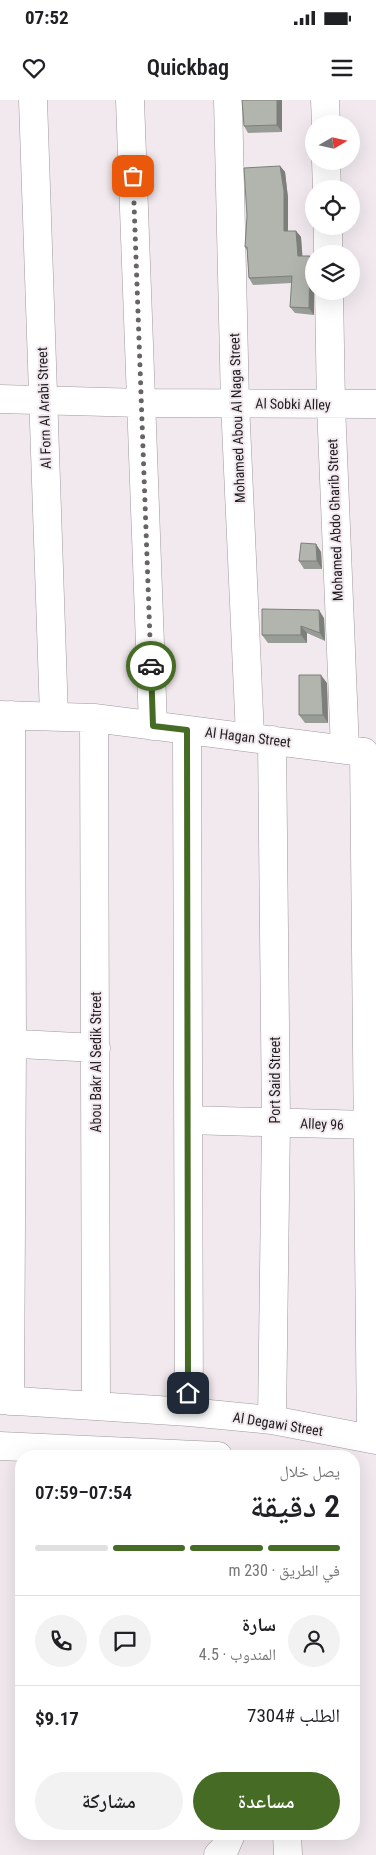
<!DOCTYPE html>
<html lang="ar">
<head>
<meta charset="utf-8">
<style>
	body { margin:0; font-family:"Roboto Condensed","Noto Naskh Arabic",sans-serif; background:#f2f2f2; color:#202124; direction:rtl; height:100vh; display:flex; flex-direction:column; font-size:19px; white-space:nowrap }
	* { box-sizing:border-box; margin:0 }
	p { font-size:16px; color:#757577 }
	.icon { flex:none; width:28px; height:28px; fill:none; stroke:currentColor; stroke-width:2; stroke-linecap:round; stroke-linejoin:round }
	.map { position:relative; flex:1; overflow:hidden; direction:ltr }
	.panel { position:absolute; left:15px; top:1350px; width:345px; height:390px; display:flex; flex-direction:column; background:#fff; border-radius:20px; box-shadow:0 5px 20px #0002; direction:rtl }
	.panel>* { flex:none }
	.needle { width:32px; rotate:81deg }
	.tools { position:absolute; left:305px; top:15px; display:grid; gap:10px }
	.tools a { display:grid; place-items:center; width:55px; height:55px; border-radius:50%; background:#fff; box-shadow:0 5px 20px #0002; font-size:25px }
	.pin { position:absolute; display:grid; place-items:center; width:42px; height:42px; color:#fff; margin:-21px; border-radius:10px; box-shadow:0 2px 8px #0006 }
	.courier { position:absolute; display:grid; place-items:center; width:50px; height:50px; margin:-25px; border:4px solid #456b25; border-radius:50%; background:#fff; color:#222; box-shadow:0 1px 6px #0007 }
	.summary em { font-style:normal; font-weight:600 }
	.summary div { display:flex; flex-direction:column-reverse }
	.summary { display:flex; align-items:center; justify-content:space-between; height:85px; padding:0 20px }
	h1 { font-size:32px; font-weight:600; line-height:38px }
	.bar { display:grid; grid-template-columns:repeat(4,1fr); gap:8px 5px; align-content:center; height:60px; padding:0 20px }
	.bar i { height:6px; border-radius:4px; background:#e0e0e0 }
	.bar .on { background:#456b25 }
	.bar p { grid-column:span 4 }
	.line { display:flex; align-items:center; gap:12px; padding:0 20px; border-top:1px solid #e0e0e0 }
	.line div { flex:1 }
	.round { display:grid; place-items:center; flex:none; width:52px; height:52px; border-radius:26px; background:#f2f2f2 }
	.primary-button { display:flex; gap:10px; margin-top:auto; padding:10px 20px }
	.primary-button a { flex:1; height:58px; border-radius:30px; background:#456b25; color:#fff; font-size:20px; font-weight:600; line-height:58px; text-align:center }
	.primary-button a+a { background:#f2f2f2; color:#202124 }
	.status { display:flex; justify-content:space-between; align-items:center; height:35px; padding:0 25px; background:#fff; direction:ltr }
	.status svg { height:14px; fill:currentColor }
	header { display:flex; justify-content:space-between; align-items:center; height:65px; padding:0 20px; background:#fff; font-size:22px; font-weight:600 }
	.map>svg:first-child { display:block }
</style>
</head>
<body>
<div class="status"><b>07:52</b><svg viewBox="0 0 49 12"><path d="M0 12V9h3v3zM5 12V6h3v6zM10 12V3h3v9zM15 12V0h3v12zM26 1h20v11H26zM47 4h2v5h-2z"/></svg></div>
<header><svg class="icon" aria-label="menu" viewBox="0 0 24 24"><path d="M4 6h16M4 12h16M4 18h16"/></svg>Quickbag<svg class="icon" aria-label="heart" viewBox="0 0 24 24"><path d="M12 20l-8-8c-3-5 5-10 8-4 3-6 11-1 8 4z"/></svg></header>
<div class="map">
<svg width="376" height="1755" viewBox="0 0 376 1755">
	<rect width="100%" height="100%" fill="#f1e9ee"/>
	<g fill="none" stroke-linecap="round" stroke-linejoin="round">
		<g stroke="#a0989d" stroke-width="29">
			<path id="minor" d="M 33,0 L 54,616
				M 130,0 L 153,626
				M 228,0 L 235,303 L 250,636
				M 325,0 L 326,24
				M 326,61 L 327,89
				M 328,126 L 328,154
				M 329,191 L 331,305 L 345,649
				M 0,299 L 141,303 L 376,304
				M 0,615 L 94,618 L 362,652
				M 94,618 L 96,1306
				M 187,631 L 189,1312
				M 364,652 L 371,1339
				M 0,943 L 96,948
				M 188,1020 L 367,1025
				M 0,1300 L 189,1312 L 272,1320 L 376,1340
				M 10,1301 L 12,944 L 11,615
				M 272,1320 L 276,1023 L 272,640
				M 0,1346 L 218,1356
				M 287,1734 L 288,1755
				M 218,1755 L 225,1748 L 231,1734"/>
		</g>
		<use href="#minor" stroke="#fff" stroke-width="28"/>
	</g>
	<path fill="#989c96" d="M 242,0 L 282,0 L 282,32 L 248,33 L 244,26 Z
		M 280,66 L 285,72 L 288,98 L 288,131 L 296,131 L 301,137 L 302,156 L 314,191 L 314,215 L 295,213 L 290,207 L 292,183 L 253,185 L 249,178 L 247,150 L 245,147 Z
		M 316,444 L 321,452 L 322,469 L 304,469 L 299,461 Z
		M 324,518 L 325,541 L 307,533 L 307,543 L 268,543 L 262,535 Z
		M 327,583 L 328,623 L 305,623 L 299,615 Z"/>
	<path fill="#7c7f7a" d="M 277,0 L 282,0 L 282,32 L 277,25 Z
		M 280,66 L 285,72 L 288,98 L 288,137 L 284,131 Z
		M 296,131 L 301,137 L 303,163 L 298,156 Z
		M 310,156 L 314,162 L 314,215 L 309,208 Z
		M 316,444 L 321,452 L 322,469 L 317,461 Z
		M 319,510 L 324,518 L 325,541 L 320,533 Z
		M 301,526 L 307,533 L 307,543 L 301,535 Z
		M 321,575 L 327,583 L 328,623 L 323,615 Z"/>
	<path fill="#b1b5ae" stroke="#7c7f7a" d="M 242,0 L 277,0 L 277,25 L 244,26 Z
		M 280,66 L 284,91 L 284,131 L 296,131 L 298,156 L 310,156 L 309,208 L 290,207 L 292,176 L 249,178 L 247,147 L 245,147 L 247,116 L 244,68 Z
		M 301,443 L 316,444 L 317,461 L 299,461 Z
		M 262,509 L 319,510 L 320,533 L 301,526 L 301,535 L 262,535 Z
		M 299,575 L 321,575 L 323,615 L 299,615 Z"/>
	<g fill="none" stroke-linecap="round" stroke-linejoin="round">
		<path stroke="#686366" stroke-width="5" stroke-dasharray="0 9" d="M 133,76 L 151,566"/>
		<path stroke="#456b25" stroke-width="6" d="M 151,566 L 153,626 L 187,630 L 188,1293"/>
	</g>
	<g text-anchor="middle" stroke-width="4" stroke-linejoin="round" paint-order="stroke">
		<g font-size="14" fill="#1e1b1d" stroke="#f1e9ee">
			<text transform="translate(293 304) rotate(1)" y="5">Al Sobki Alley</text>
			<text transform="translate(44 308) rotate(-92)" y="5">Al Forn Al Arabi Street</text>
			<text transform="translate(237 318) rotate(-92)" y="5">Mohamed Abou Al Naga Street</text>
			<text transform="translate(335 420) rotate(-92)" y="5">Mohamed Abdo Gharib Street</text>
			<text transform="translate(248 637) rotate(7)" y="5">Al Hagan Street</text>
			<text transform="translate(96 962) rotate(-90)" y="5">Abou Bakr Al Sedik Street</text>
			<text transform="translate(275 980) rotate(-90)" y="5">Port Said Street</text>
			<text transform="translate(322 1024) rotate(2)" y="5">Alley 96</text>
			<text transform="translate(278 1324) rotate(9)" y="5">Al Degawi Street</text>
		</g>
	</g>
</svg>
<div class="tools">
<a><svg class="needle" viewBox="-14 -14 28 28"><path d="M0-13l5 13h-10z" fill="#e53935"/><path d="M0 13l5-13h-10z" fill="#757577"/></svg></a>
<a><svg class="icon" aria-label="locate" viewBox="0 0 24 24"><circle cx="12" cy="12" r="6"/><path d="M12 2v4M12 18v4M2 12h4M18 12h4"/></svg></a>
<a><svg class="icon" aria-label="layers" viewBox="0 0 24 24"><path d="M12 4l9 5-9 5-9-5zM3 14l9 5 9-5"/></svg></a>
</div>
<div class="pin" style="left:133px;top:76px;background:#ea580c"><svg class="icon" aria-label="bag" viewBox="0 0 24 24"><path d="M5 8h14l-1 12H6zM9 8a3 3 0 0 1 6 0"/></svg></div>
<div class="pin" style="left:188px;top:1293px;background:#1f2937"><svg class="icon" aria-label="home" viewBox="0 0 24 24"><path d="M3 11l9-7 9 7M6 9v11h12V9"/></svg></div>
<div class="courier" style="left:151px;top:566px"><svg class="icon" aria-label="car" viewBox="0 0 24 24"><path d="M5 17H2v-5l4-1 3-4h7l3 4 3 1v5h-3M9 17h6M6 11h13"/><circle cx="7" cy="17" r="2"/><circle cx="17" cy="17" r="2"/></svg></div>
<section class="panel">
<div class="summary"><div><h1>2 دقيقة</h1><p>يصل خلال</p></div><em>07:54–07:59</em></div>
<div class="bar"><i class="on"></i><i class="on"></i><i class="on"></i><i></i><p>في الطريق · 230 m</p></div>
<div class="line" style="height:90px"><a class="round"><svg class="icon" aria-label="person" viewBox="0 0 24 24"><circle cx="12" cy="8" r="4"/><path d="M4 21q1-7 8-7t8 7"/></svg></a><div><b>سارة</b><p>المندوب · 4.5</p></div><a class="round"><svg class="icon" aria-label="chat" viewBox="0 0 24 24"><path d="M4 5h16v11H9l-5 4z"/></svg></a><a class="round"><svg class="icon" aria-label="phone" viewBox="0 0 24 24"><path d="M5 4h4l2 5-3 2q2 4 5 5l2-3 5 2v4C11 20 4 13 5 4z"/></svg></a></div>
<div class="line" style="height:65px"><div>الطلب #7304</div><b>$9.17</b></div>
<div class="primary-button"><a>مساعدة</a><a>مشاركة</a></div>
</section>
</div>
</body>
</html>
